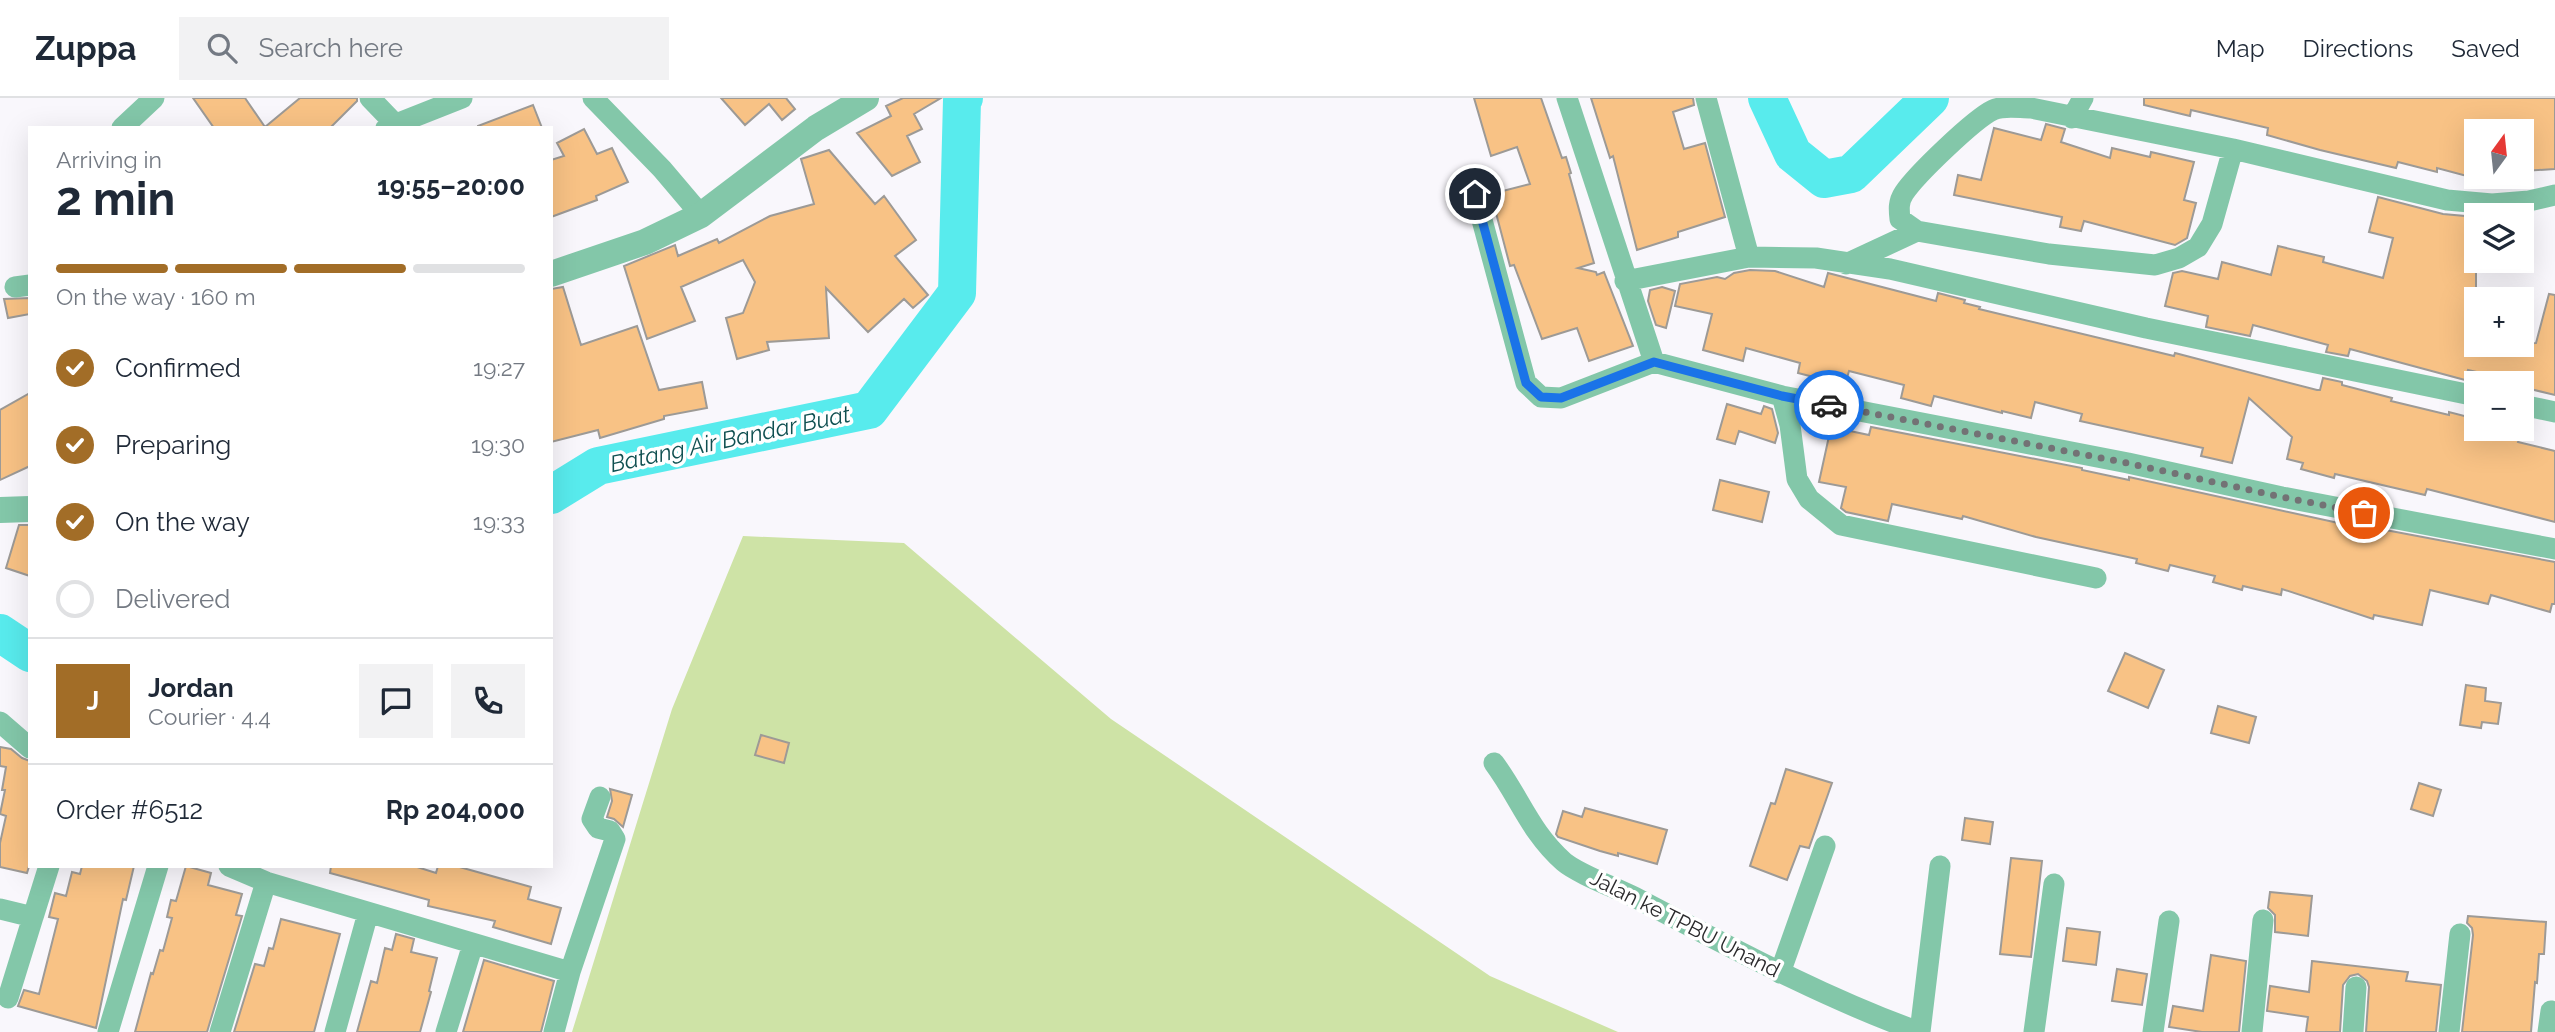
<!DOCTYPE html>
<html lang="en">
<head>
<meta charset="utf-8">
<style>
	body { margin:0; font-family:Raleway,sans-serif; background:#f2f2f3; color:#1f2937; height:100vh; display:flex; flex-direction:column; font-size:26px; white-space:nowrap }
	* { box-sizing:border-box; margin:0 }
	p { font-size:23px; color:#747a83 }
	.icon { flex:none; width:38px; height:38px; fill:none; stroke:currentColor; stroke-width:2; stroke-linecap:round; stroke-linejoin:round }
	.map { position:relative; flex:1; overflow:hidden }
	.drawer { position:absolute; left:28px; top:28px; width:525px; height:742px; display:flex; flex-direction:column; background:#fff; border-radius:0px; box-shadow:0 7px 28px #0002 }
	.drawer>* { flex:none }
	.needle { width:46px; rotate:15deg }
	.tools { position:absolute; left:2464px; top:21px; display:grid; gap:14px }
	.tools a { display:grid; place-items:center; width:70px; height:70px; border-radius:0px; background:#fff; box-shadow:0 7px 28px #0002; font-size:35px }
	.pin { position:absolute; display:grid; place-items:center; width:60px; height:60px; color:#fff; margin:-30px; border:4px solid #fff; border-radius:50%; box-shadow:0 2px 7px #0007 }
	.courier { position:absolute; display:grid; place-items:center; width:70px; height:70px; margin:-35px; border:5px solid #1a73e8; border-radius:50%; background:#fff; color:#222; box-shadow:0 2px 9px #0007 }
	.overview em { font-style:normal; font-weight:700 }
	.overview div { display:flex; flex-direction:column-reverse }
	.overview { display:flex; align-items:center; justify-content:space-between; height:119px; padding:0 28px }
	h1 { font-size:46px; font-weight:700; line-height:52px }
	.bar { display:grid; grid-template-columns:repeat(4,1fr); gap:10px 7px; align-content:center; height:84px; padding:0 28px }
	.bar i { height:9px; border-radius:5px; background:#e0e1e3 }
	.bar .current { background:#a26d27 }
	.bar p { grid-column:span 4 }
	.line { display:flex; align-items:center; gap:18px; padding:0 28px; border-top:2px solid #e0e1e3 }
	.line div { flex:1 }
	.round { display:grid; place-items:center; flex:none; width:74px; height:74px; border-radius:0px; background:#f2f2f3 }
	ol { padding:0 28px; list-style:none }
	li { display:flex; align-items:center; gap:21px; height:77px }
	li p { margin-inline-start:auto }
	li .icon { padding:7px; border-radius:50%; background:#a26d27; color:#fff; stroke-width:4 }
	li:last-child { color:#747a83 }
	li i { width:38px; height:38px; border:4px solid #e0e1e3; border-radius:50% }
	header { display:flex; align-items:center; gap:42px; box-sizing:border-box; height:98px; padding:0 35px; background:#fff; border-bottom:2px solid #e0e1e3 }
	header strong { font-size:33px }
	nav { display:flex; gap:38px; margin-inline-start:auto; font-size:24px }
	.search { width:490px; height:63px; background:#f2f2f3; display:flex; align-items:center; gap:18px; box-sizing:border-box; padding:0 24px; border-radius:0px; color:#747a83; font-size:26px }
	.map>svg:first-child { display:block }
</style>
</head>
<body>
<header>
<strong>Zuppa</strong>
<div class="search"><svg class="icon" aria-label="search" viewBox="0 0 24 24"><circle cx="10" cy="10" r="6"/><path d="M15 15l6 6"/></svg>Search here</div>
<nav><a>Map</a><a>Directions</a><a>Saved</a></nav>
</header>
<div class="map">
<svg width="2555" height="934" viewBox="0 0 2555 934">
	<rect width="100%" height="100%" fill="#f9f7fc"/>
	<path fill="#cee3a6" d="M 743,438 L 904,445 L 1111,621 L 1490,878 L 1618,934 L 572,934 L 672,611 Z"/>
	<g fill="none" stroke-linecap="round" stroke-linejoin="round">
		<path stroke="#58ebed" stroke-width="38" d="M 1767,0 L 1793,56 L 1824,81 L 1851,76 L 1930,0
			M 551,397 L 598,368 L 869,312 L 957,195 L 962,2 L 964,0
			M 0,535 L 30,555"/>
	</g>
	<path fill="#f8c285" stroke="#9d9a96" stroke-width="2" d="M 193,0 L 245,0 L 265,29 L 300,0 L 357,0 L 357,3 L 330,30 L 214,30 Z
		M 721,0 L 786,0 L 795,11 L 782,22 L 769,6 L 745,27 Z
		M 903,0 L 941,0 L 914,16 L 922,31 L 907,38 L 920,64 L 892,78 L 857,35 L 891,18 L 886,8 Z
		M 1474,0 L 1541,0 L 1562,60 L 1566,59 L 1571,75 L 1569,76 L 1594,165 L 1578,170 L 1596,174 L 1597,177 L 1604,174 L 1633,248 L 1589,263 L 1577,230 L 1542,241 L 1514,167 L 1510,168 L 1491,96 L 1530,86 L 1517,49 L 1491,58 Z
		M 1591,0 L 1693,0 L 1694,7 L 1673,14 L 1684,51 L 1705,45 L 1725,119 L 1678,134 L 1678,139 L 1637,152 L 1613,58 L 1610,60 Z
		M 2144,0 L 2555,0 L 2555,71 L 2523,73 L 2522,33 L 2476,33 L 2476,72 L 2469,70 L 2467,78 L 2437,70 L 2437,74 L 2398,64 L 2396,70 L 2320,52 L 2267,37 L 2268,30 L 2191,12 L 2190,18 L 2144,7 Z
		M 533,7 L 542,30 L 478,30 L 478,28 Z
		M 2046,26 L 2065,31 L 2061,44 L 2110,60 L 2112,50 L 2150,59 L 2151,54 L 2194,64 L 2184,102 L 2196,105 L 2187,140 L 2175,147 L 2084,123 L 2081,133 L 2060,129 L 2062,119 L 1954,97 L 1958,77 L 1981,82 L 1994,30 L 2041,42 Z
		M 584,31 L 597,56 L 612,50 L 628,84 L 596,98 L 597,102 L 551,119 L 551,62 L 564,58 L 557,45 Z
		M 829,52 L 875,106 L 884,98 L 916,142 L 895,158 L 928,197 L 913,210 L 904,201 L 868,234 L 826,190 L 829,240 L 767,244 L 769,252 L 737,261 L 726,220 L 743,215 L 755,184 L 743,162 L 681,189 L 695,223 L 647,241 L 624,168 L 675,147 L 678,158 L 717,141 L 719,145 L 770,118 L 814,106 L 801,61 Z
		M 2378,99 L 2443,116 L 2476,119 L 2476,247 L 2536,245 L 2549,196 L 2555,197 L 2555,297 L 2522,289 L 2523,285 L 2468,272 L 2465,282 L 2350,251 L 2348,258 L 2326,254 L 2328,247 L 2253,227 L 2250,238 L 2206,229 L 2208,218 L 2165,208 L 2173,175 L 2182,173 L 2218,181 L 2222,164 L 2271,177 L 2278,148 L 2324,159 L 2323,164 L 2383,180 L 2393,140 L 2369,134 Z
		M 1750,172 L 1775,173 L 1824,189 L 1828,175 L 1936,203 L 1938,195 L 1965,202 L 1964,205 L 1980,209 L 1979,211 L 2174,258 L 2175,255 L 2317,292 L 2320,292 L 2323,280 L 2342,284 L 2342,287 L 2392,300 L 2391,303 L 2449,317 L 2449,314 L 2476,321 L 2476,331 L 2522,331 L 2518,344 L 2555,353 L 2555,424 L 2427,391 L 2425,397 L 2335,376 L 2334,380 L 2301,371 L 2303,365 L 2287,361 L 2292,339 L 2249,300 L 2232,365 L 2201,358 L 2203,350 L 2080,323 L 2082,316 L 2035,304 L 2031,320 L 2002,313 L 2002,315 L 1934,298 L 1931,308 L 1901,300 L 1904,287 L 1849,273 L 1845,287 L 1798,275 L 1800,265 L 1746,250 L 1743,263 L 1703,252 L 1712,216 L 1675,208 L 1680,186 L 1717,179 L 1725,181 L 1734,175 Z
		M 563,189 L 581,247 L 637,228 L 659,292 L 702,284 L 707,310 L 664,318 L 664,321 L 600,340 L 598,332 L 551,344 L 551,191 Z
		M 1662,189 L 1675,193 L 1666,230 L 1656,227 L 1648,203 L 1650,192 Z
		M 30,200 L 30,216 L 8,220 L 4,201 Z
		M 30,295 L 30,368 L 0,382 L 0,312 Z
		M 1727,306 L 1761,316 L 1764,308 L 1772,311 L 1778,335 L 1775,345 L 1739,333 L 1735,346 L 1717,341 Z
		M 1831,329 L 1869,337 L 1871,329 L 2082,370 L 2082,372 L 2129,382 L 2129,379 L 2343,426 L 2343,424 L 2555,464 L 2555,506 L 2552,506 L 2550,514 L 2491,497 L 2488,506 L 2430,492 L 2422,527 L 2374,517 L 2373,521 L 2282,491 L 2281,497 L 2243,488 L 2242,492 L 2213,484 L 2215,478 L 2170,467 L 2168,473 L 2136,465 L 2137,461 L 2036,439 L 1963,418 L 1962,421 L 1892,406 L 1888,423 L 1846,414 L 1841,410 L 1846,389 L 1819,384 Z
		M 1720,382 L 1769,394 L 1762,424 L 1713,412 Z
		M 19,427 L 30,427 L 30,478 L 6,470 Z
		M 2125,555 L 2164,572 L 2148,610 L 2108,593 Z
		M 2466,587 L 2486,590 L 2485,603 L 2501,605 L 2498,626 L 2482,624 L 2481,630 L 2460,627 Z
		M 2218,608 L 2256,619 L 2249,645 L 2211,635 Z
		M 761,637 L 789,645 L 784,665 L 755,657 Z
		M 0,649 L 11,651 L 22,660 L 30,663 L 30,765 L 27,775 L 0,769 L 0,745 L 6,718 L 0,716 L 5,692 L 2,692 L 6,669 L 0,668 Z
		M 1786,671 L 1832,685 L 1809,750 L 1800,748 L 1787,782 L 1750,768 L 1771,705 L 1775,706 Z
		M 2419,685 L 2441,692 L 2433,718 L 2411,711 Z
		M 610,691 L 632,697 L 623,729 L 614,721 L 607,719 L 612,703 Z
		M 1585,710 L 1667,732 L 1657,766 L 1618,755 L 1618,758 L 1600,753 L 1558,739 L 1556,736 L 1563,713 L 1582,719 Z
		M 1965,720 L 1993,724 L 1990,746 L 1962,742 Z
		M 2011,760 L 2042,763 L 2031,859 L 2000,856 Z
		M 82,768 L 134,768 L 126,802 L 123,801 L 96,930 L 18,908 L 24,892 L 39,896 L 58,821 L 49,819 L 55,795 L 66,798 L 72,774 L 80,776 Z
		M 186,768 L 211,775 L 208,787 L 242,796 L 236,817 L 242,818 L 207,934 L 135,934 L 151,875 L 153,876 L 160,852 L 163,853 L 172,820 L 167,819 L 171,802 L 176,803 Z
		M 331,768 L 414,768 L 436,775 L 438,768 L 456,768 L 531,789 L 528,801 L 561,810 L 551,846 L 493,829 L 495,823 L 428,808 L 429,802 L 330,775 Z
		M 2270,794 L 2312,798 L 2308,838 L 2275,834 L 2275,817 L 2268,810 Z
		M 2468,818 L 2546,824 L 2544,856 L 2539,856 L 2537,885 L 2535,884 L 2531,934 L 2462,934 L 2473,837 L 2472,830 L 2467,825 Z
		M 281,821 L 340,836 L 314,934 L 234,934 L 255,866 L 264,868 L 269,850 L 273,851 Z
		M 2067,830 L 2100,834 L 2096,867 L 2063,863 Z
		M 396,836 L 414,841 L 411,854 L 437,860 L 429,893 L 431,894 L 420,934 L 357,934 L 371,883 L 377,885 L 385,850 L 392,852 Z
		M 2211,857 L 2246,863 L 2239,934 L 2202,934 L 2169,929 L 2173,908 L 2203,913 Z
		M 484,862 L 554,883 L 541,934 L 463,934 Z
		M 2312,863 L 2408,874 L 2406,883 L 2441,887 L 2436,934 L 2366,934 L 2369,889 L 2367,883 L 2358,876 L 2350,878 L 2343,887 L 2340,934 L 2306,934 L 2308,919 L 2267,913 L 2270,888 L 2309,894 Z
		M 2117,871 L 2147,876 L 2142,907 L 2112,903 Z"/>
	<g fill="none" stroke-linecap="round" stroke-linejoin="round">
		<path stroke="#83c7a9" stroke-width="21" d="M 370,0 L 395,26
			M 593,0 L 662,71 L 701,117
			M 1567,0 L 1654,264 L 1782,298 L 2128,365 L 2282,399 L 2555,451
			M 1706,0 L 1749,159
			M 2072,20 L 2083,0
			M 122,30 L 154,0
			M 386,30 L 462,0
			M 2233,51 L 2212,126 L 2198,149 L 2179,160 L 2155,167 L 2049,156 L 1917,133 L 1900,121 C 1899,112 1898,104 1904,95 C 1916,77 1974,21 1993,12 C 2004,7 2019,10 2031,10 L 2233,51 L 2447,102 L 2492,106 L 2529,103 L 2555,97
			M 1475,96 L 1526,285 L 1541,299 L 1561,300 L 1654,264
			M 1846,166 L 1917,133
			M 1625,183 L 1749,159 L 1816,160 L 1890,171 L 2146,230 L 2476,298
			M 15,189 L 30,187
			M 1782,298 L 1790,327 L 1797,381 L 1809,401 L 1841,427 L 2096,480
			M 2522,307 L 2555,314
			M 0,624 L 30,650
			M 1494,665 C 1520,700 1530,734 1564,764 C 1578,776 1621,792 1640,802 C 1732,850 1822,899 1919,934
			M 229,768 L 266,784 L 570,874
			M 0,811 L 33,819 L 8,900
			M 33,819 L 49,768
			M 1780,875 L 1825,748
			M 108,934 L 158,768
			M 220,934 L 266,784
			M 335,934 L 368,815
			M 446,934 L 473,846
			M 554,934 L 570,874 L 615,741 L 610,733 L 598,730 L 592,721 L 600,699
			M 1920,934 L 1940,768
			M 2034,934 L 2054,786
			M 2153,934 L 2169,823
			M 2252,934 L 2263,822
			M 2353,934 L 2356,889
			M 2449,934 L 2460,836
			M 2548,934 L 2551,913"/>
		<path stroke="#83c7a9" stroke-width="26" d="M 551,176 L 645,144 L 701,117 L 816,30 L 866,0
			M 0,412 L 30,411"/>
	</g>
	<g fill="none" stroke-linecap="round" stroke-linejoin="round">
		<path stroke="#737275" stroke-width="7" stroke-dasharray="0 12.6" d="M 1829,307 L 2127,365 L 2282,399 L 2364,415"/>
		<path stroke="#1a73e8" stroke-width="9" d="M 1475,96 L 1526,285 L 1541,299 L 1561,300 L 1654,264 L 1782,298 L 1829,307"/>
	</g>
	<g text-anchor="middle" stroke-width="7" stroke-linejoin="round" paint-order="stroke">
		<g font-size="21" fill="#2b2a2c" stroke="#fff">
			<text transform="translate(1685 826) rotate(27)" y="7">Jalan ke TPBU Unand</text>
		</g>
		<g font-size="23" font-style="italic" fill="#105051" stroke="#fff">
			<text transform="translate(730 341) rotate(-12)" y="8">Batang Air Bandar Buat</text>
		</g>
	</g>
</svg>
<div class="tools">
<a><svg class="needle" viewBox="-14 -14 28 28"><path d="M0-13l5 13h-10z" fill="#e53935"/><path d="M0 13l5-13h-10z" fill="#747a83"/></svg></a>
<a><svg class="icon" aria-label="layers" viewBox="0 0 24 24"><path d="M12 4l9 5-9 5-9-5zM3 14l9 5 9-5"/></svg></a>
<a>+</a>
<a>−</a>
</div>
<div class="pin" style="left:2364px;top:415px;background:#ea580c"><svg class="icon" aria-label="bag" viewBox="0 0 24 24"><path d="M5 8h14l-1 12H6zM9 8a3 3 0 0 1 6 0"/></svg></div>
<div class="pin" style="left:1475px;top:96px;background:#1f2937"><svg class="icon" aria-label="home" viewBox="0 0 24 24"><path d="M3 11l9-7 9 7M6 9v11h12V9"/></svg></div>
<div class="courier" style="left:1829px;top:307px"><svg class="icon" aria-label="car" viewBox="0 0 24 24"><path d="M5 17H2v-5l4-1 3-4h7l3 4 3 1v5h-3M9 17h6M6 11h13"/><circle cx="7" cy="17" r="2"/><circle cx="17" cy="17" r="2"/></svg></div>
<section class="drawer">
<div class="overview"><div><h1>2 min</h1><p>Arriving in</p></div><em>19:55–20:00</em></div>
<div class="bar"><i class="current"></i><i class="current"></i><i class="current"></i><i></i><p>On the way · 160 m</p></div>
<ol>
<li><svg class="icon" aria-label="check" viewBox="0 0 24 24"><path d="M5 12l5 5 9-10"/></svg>Confirmed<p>19:27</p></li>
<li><svg class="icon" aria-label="check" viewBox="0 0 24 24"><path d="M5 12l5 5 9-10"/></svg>Preparing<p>19:30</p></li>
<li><svg class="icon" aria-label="check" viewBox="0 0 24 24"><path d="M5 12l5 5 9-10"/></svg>On the way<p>19:33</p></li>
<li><i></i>Delivered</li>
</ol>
<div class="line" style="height:126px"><b class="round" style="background:#a26d27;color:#fff">J</b><div><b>Jordan</b><p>Courier · 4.4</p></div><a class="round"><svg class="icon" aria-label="chat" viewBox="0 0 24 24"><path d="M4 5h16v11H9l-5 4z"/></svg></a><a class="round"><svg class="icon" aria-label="phone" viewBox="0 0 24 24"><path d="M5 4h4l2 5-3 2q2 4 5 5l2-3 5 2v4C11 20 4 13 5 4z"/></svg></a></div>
<div class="line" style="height:91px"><div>Order #6512</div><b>Rp 204,000</b></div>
</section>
</div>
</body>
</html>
